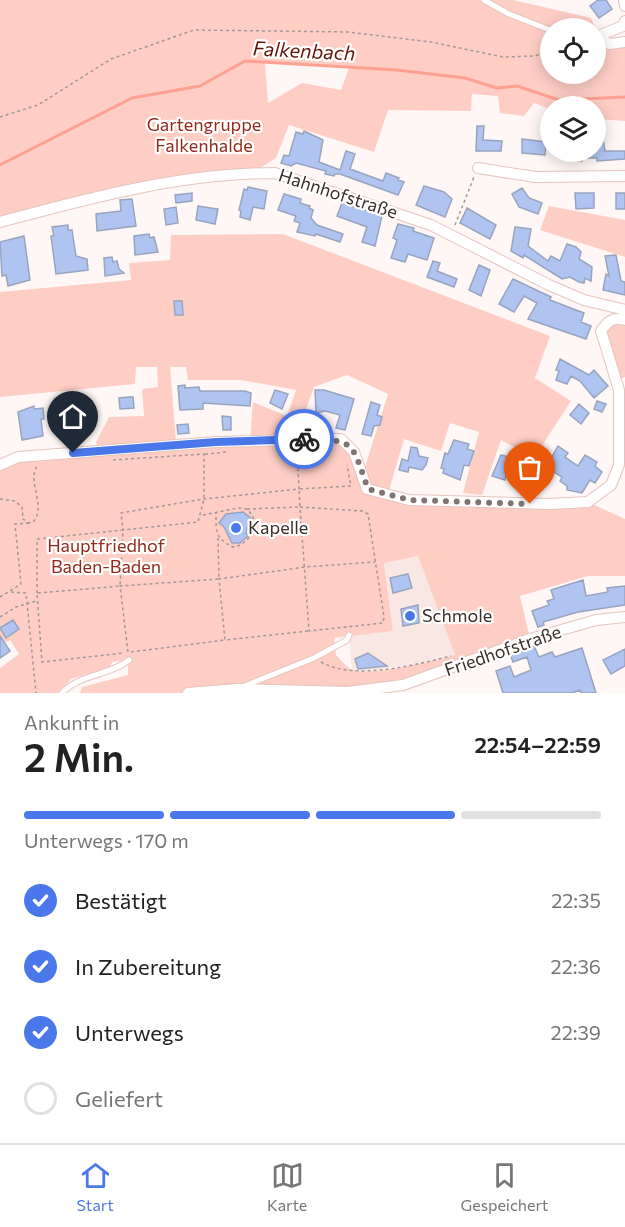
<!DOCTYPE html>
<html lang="de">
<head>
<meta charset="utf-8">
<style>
	body { margin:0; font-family:Commissioner,sans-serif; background:#f2f2f2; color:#222; height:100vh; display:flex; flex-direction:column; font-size:22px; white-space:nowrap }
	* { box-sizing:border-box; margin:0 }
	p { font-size:20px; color:#767676 }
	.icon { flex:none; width:33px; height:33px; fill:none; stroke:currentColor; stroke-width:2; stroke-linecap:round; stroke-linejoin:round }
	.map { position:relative; height:693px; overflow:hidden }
	.sheet { display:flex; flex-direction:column; background:#fff; flex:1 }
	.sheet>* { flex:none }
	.controls { position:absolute; left:540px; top:18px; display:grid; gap:12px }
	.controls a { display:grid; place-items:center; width:66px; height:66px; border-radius:50%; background:#fff; box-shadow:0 3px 15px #0003; font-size:30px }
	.pin { position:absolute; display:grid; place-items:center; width:51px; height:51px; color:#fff; margin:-62px -26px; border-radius:50% 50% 50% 0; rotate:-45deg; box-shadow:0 0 6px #0007 }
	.pin .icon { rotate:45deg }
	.courier { position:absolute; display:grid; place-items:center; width:60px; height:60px; margin:-30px; border:4px solid #4a77e9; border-radius:50%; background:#fff; color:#222; box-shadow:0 2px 8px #0007 }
	.summary em { font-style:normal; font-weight:600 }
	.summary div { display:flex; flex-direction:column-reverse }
	.summary { display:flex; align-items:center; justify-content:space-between; height:102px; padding:0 24px }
	h1 { font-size:39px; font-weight:600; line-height:45px }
	.bar { display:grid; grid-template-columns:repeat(4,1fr); gap:9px 6px; align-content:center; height:72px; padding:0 24px }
	.bar i { height:8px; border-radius:4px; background:#e0e0e0 }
	.bar .active { background:#4a77e9 }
	.bar p { grid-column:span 4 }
	ol { padding:0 24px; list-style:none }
	li { display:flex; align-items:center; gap:18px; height:66px }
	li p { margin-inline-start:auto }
	li .icon { padding:6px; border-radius:50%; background:#4a77e9; color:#fff; stroke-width:4 }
	li:last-child { color:#767676 }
	li i { width:33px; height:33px; border:3px solid #e0e0e0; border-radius:50% }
	.dock { display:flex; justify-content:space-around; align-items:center; height:84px; border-top:2px solid #e0e0e0; background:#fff; font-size:16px; color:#767676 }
	.dock a { display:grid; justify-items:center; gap:3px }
	.dock .active { color:#4a77e9 }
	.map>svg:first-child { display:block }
</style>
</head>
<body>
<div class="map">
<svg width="625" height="693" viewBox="0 0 625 693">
	<rect width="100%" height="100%" fill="#fef7f6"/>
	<path fill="#f9e7e4" d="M 418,556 L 455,655 L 417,664 L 366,671 L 352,670 L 349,635 L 393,631 L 384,562 Z"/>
	<path fill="#fecec5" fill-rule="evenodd" d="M 0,0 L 513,0 L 591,18 L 595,28 L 550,28 L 550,74 L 596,74 L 596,31 L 599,40 L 625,43 L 625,121 L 596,119 L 596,106 L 550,106 L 550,109 L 534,103 L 524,116 L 500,113 L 498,96 L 472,94 L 471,111 L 388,110 L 374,152 L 289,125 L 276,158 L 252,173 L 164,184 L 0,222 ZM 265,63 L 349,68 L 341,90 L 302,83 L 268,103 Z
		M 549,206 L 625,220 L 625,257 L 540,230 Z
		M 283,234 L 550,336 L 535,378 L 571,401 L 534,458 L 501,440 L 482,495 L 463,493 L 479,432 L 450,423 L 441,451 L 404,439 L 388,494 L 588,502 L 625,519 L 625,576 L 588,576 L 520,596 L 530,639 L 405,686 L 188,693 L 80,693 L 82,687 L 128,675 L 128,660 L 112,662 L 110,667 L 71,679 L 60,693 L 0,693 L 0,668 L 19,654 L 10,640 L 0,646 L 0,465 L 18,457 L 250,441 L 253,402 L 287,416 L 296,390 L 241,380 L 188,380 L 186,367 L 170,367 L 176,441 L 98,447 L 96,442 L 109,417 L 144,416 L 142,389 L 158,387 L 157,367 L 136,367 L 135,384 L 0,397 L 0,292 L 131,280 L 129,263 L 170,260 L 171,235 ZM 347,375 L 388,394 L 363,473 L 349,444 L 296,438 L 314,387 ZM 418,556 L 455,655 C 432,661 375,676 353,670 C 347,668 341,660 336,655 L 334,638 L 393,631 L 384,563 Z
		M 625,320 L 625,377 L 619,379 L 602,339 L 608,321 Z"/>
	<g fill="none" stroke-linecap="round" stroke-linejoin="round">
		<path stroke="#fea190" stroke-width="3" d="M 0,165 L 132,98 L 200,86 L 245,61 L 397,70 L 465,78 L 497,88 L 517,86 L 559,100 L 625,97"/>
	</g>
	<path fill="#afc4f1" stroke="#98a4be" stroke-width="1.5" d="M 598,0 L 606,0 L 612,9 L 599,18 L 590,6 Z
		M 477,126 L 484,126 L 483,140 L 502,141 L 501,151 L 476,151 Z
		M 304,131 L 323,140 L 319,162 L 340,170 L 346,151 L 355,154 L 350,169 L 383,181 L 386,173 L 399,178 L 398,180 L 404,182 L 398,195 L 340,174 L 335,174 L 334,176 L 325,174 L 326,171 L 296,163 L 291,166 L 281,163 L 284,155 L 289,156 L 296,132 L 303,134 Z
		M 522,139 L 546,142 L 545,155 L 522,153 Z
		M 596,139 L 603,139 L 605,151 L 625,151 L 625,159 L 597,161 L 597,158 L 582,158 L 582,161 L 570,161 L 570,153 L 596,152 Z
		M 424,186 L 444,192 L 452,199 L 445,217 L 416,205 Z
		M 248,187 L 267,191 L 264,209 L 253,207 L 250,220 L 240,217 L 241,211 L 239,210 L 244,189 L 247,190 Z
		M 522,188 L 529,198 L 542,203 L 538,214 L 519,207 L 512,194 Z
		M 192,193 L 192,201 L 176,203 L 175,195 Z
		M 575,193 L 594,193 L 594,208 L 576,209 Z
		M 616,193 L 625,193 L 625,209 L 616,209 Z
		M 284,194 L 301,199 L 300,203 L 310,206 L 309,208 L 313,210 L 311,218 L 317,225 L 343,234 L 340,242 L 316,234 L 315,236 L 297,232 L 300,223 L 294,221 L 296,216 L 278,210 Z
		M 132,199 L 136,226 L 97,231 L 96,214 L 121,211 L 120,200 Z
		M 342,203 L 382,216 L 375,246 L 362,242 L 367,227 L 337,216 Z
		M 198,206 L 218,209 L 215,224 L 196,220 Z
		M 176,207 L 178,223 L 166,225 L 164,209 Z
		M 467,208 L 496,225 L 490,239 L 460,223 Z
		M 398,224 L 414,228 L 413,231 L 434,238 L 427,260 L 408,254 L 405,262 L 391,258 L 397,240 L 393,238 Z
		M 68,225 L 68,230 L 72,230 L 76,256 L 87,259 L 88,270 L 56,274 L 51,236 L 54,236 L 52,227 Z
		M 515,227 L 531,229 L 528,246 L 548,261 L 551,256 L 560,261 L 567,244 L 576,247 L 581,252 L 579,259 L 592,267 L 591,281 L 585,278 L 584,283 L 579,282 L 570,277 L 562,279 L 524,255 L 523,258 L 511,251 Z
		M 149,234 L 150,238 L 154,237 L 158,252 L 135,255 L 134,236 Z
		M 24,236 L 30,280 L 8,286 L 6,275 L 2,276 L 0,242 Z
		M 616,255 L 621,281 L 625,282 L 625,295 L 603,290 L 606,274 L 609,276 L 605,256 Z
		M 112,257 L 113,262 L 117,261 L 119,269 L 124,273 L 105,276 L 104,258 Z
		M 433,261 L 440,263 L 437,271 L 457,279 L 454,287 L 427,277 Z
		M 479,265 L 490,270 L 481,296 L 469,290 Z
		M 513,279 L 551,297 L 550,300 L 584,313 L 581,322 L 591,326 L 586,339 L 528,319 L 537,303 L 524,296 L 514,312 L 499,304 Z
		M 174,301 L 182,301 L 183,315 L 175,315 Z
		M 560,359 L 589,375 L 594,370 L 608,386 L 594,398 L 580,381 L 571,376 L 567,384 L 556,380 L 559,371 L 556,370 Z
		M 185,385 L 185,388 L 199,387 L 200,391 L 245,391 L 251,393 L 250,406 L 203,403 L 203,409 L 180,410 L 178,386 Z
		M 275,390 L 288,394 L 282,409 L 270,403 Z
		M 315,390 L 324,390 L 354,399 L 345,430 L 336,428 L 340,415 L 325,411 L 316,413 Z
		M 129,397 L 133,397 L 134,408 L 120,409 L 119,398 Z
		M 92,401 L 94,419 L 66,422 L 64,404 Z
		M 597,401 L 606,404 L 602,412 L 594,409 Z
		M 371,402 L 380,405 L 377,415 L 382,417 L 380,425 L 374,426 L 371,436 L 362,434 Z
		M 579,404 L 589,413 L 581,424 L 570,415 Z
		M 34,406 L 34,409 L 43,408 L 44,419 L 41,419 L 43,436 L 22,440 L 18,412 Z
		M 222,416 L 231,417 L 231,430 L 223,430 Z
		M 188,424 L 189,433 L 178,434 L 177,425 Z
		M 454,440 L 469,444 L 467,449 L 474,451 L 469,466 L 464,465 L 460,480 L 443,473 L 444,469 L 441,468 L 445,453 L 448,454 Z
		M 558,446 L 568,453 L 565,457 L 578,466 L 585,455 L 597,462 L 595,466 L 602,472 L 595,483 L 590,480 L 582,493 L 567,490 L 567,486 L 560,481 L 562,477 L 546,467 Z
		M 411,447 L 417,448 L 419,456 L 428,458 L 426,465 L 422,470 L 409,467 L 408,472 L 399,470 L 402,459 L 408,461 Z
		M 501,455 L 516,459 L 515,462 L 522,464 L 518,478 L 506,476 L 505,480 L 492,476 Z
		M 243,512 L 252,519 L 248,524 L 246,534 L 249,535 L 240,543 L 232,543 L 224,527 L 219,523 L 226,514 Z
		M 408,574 L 412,588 L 393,593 L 390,578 Z
		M 583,580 L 586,596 L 608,592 L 607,588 L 625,586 L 625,605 L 578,612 L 543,622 L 544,625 L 538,627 L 532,611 L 549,605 L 547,601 L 554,599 L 551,590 Z
		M 418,605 L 419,623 L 403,626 L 401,609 Z
		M 13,620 L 19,629 L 6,638 L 0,628 Z
		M 0,636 L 10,651 L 0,658 Z
		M 534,646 L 539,657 L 552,652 L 555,657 L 582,648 L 596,693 L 581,693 L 580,690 L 572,693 L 503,693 L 496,671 L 510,666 L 514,677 L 531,670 L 527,657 L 513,662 L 510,654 Z
		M 625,649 L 625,666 L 611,674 L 603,660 Z
		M 368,653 L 387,666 L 358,669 L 355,659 Z"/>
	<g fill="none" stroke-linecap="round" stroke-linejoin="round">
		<g stroke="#e6c4bd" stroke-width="7">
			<path id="lane" d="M 484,0 L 509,14 L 550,30
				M 242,687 L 314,658 L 347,640 L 349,635
				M 62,693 C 79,674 109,676 129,660"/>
		</g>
		<g stroke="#e6c4bd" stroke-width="12">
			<path id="street" d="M 624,0 L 625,6
				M 625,21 L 623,26 L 603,34 L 601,39 L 609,44 L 625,42
				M 478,168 L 535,177 L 625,176
				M 0,222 C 89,198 182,173 275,173 L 431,225 L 549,285 L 584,300 L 625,310
				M 0,465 L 18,457 L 216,442 L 341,439 L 354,452 L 367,489 L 409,500 L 550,504 L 588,502 L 611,485 L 619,465 L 619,390 L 601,331 C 608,321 612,317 625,320
				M 188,693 L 238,689 L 348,692 L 403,685 L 530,639 L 596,620 L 625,617"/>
		</g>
		<path stroke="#a19795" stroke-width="1.5" stroke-dasharray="3 3" stroke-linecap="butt" d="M 0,117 L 38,105 L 111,59 L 194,30 L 348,32 L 431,42 L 503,57 L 535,56 L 550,51
			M 455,225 L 474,177
			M 205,454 L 227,452
			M 113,460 L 204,454 L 204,499 L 198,522 L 123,530 L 121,513 L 204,499 L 299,489 L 297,450
			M 0,499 L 15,501 L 22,507 L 23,519 L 29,523 L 34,521 C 46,505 27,482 37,466
			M 300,507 L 362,511 L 368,514 L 384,617 L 383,623 L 309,631 Z
			M 247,509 L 300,507 L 299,489 L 351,486 L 347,465
			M 203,515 L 238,508 L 247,509 L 253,516 L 255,532 L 241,545 L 233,547 C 215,538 216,532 216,513
			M 11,592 L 26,593 L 36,693
			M 37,593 L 37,539 L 123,530 L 120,586 L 37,593 L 42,662 L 124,653
			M 0,597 L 21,584 L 15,524 L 29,523
			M 0,617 L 16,607 L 36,601
			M 308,631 L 225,640 L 219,579 L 305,567 L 375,562
			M 128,652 L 120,586 L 219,579 L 218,538
			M 131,652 L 225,640
			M 321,662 C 354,681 415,665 451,656"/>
		<use href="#lane" stroke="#fff" stroke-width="5"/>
		<use href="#street" stroke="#fff" stroke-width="10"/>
	</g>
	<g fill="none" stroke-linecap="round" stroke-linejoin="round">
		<path stroke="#7f7471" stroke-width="6" stroke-dasharray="0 10.8" d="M 304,439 C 356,440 351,441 368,489 L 409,500 L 530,504"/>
		<path stroke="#4a77e9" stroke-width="8" d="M 73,453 L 216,442 L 304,439"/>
	</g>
	<g fill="#4a77e9" stroke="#fff" stroke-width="2">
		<circle cx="236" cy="528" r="6"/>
		<circle cx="410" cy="616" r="6"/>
	</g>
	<g text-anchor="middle" stroke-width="4.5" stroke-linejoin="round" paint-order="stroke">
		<g font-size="18" fill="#93291a" stroke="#fff">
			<text x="204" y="131">Gartengruppe<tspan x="204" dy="21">Falkenhalde</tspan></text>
			<text x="106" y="552">Hauptfriedhof<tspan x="106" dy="21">Baden-Baden</tspan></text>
		</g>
		<g font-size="18" fill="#3a2d2a" stroke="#fff">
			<text transform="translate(338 194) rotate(18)" y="6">Hahnhofstraße</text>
			<text transform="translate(503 651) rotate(-19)" y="6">Friedhofstraße</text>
		</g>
		<g font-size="18" fill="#3a2d2a" stroke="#fff" text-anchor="start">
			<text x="248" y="534">Kapelle</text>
			<text x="422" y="622">Schmole</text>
		</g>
		<g font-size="20" font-style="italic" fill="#631207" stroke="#fff">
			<text transform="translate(304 51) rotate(3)" y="7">Falkenbach</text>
		</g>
	</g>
</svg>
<div class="controls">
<a><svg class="icon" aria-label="locate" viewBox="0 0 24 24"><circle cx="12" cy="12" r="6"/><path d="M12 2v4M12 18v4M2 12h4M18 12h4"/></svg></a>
<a><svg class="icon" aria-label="layers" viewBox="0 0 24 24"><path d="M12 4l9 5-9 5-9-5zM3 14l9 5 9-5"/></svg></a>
</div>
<div class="pin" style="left:530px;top:504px;background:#ea580c"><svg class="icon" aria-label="bag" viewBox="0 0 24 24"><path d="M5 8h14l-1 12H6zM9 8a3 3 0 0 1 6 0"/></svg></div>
<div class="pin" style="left:73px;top:453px;background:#1f2937"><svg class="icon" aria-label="home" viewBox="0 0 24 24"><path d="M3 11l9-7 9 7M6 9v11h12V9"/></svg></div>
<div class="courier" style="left:304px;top:439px"><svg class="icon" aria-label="bike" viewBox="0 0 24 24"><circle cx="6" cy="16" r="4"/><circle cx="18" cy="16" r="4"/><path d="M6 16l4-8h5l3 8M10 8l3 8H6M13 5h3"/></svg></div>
</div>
<section class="sheet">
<div class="summary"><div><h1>2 Min.</h1><p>Ankunft in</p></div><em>22:54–22:59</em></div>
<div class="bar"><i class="active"></i><i class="active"></i><i class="active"></i><i></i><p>Unterwegs · 170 m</p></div>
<ol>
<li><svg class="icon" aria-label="check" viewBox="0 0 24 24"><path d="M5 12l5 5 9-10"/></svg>Bestätigt<p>22:35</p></li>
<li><svg class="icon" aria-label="check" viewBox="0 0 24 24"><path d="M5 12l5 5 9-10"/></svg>In Zubereitung<p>22:36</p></li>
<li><svg class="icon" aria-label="check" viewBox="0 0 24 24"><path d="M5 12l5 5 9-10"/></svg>Unterwegs<p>22:39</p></li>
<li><i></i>Geliefert</li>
</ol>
</section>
<nav class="dock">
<a class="active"><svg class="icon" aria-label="home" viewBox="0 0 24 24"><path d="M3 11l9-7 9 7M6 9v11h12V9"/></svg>Start</a>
<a><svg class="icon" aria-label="map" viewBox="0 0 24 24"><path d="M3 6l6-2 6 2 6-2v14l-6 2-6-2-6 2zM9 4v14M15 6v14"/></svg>Karte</a>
<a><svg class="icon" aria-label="saved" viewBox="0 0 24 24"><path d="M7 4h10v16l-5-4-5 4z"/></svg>Gespeichert</a>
</nav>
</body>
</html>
